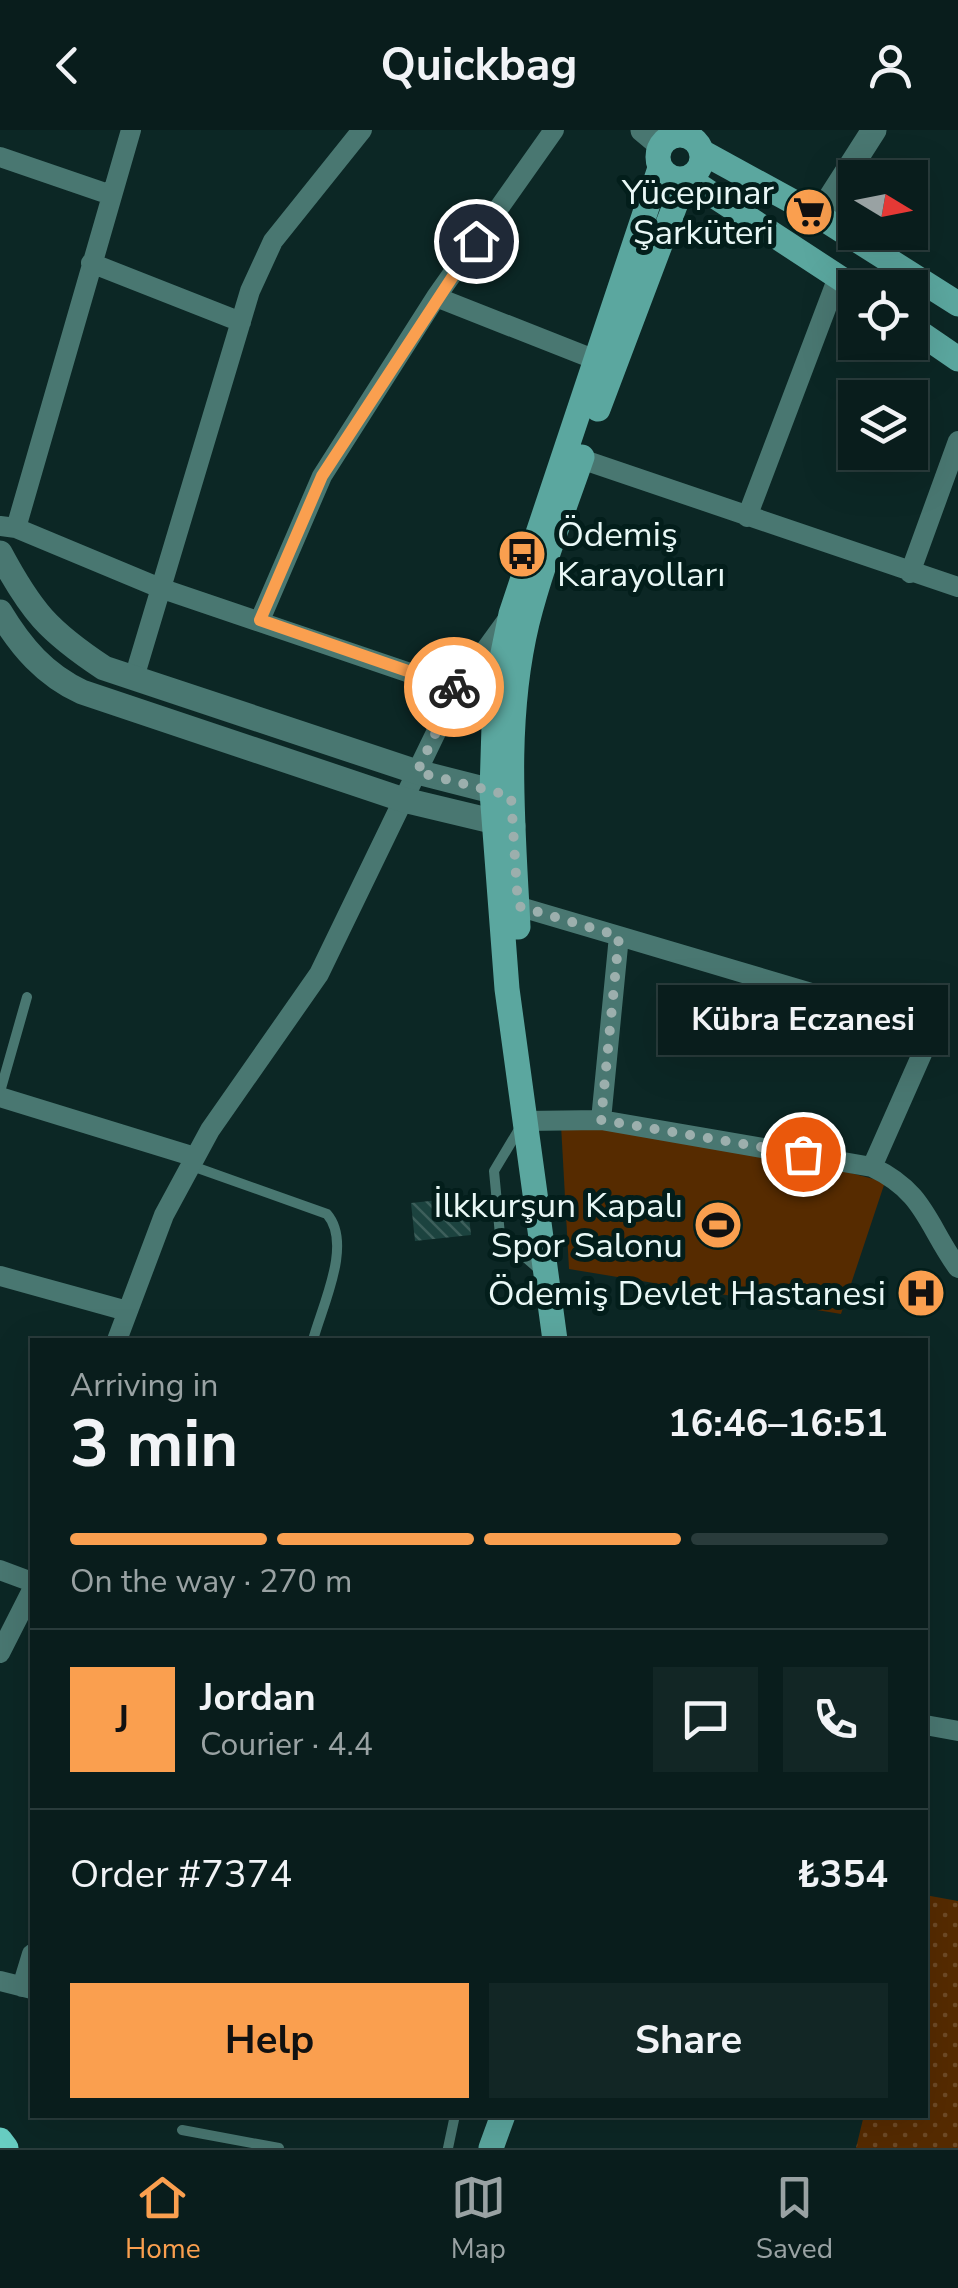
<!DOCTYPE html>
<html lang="en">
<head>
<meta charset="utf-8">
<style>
	body { margin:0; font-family:"Nunito Sans",sans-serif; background:#122625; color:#f1f3f6; height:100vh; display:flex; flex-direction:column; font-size:38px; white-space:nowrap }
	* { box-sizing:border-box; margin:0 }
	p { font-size:32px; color:#99a2a3 }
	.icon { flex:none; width:55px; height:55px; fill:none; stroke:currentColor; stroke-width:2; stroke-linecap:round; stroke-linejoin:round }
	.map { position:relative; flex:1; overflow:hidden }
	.sheet { position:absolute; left:30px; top:1208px; width:898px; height:780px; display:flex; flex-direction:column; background:#091d1c; border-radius:0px; box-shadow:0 10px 40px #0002,0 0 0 2px #293b3b }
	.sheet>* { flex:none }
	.needle { width:65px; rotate:100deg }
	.controls { position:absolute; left:838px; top:30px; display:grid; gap:20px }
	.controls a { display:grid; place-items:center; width:90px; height:90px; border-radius:0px; background:#091d1c; box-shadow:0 10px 40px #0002,0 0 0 2px #293b3b; font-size:50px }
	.pin { position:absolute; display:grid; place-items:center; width:85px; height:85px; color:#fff; margin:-42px; border:5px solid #fff; border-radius:50%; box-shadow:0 2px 10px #0007 }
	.courier { position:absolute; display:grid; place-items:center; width:100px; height:100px; margin:-50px; border:8px solid #fa9f4f; border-radius:50%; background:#fff; color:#222; box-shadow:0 2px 12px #0007 }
	.bubble { position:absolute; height:70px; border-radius:0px; background:#091d1c; box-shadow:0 10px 40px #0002,0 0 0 2px #293b3b; font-size:32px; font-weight:700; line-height:70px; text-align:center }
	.headline em { font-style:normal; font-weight:700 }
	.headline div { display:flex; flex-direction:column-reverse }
	.headline { display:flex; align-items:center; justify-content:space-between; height:170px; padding:0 40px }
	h1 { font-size:65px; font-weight:700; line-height:75px }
	.bar { display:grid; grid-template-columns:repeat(4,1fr); gap:15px 10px; align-content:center; height:120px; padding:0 40px }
	.bar i { height:12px; border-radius:8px; background:#293b3b }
	.bar .current { background:#fa9f4f }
	.bar p { grid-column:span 4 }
	.line { display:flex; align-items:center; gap:25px; padding:0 40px; border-top:2px solid #293b3b }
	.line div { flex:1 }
	.round { display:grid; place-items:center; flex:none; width:105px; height:105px; border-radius:0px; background:#122625 }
	.button { display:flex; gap:20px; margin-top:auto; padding:20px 40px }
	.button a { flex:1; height:115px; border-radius:0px; background:#fa9f4f; color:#111; font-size:40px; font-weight:700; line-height:115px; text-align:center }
	.button a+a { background:#122625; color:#f1f3f6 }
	header { display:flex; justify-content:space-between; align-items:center; height:130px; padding:0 40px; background:#091d1c; font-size:45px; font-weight:700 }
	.tab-bar { display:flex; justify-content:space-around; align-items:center; height:140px; border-top:2px solid #293b3b; background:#091d1c; font-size:28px; color:#99a2a3 }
	.tab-bar a { display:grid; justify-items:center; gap:5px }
	.tab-bar .current { color:#fa9f4f }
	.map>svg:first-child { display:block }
</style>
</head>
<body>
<header><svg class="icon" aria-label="back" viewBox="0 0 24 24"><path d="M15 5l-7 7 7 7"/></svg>Quickbag<svg class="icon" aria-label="person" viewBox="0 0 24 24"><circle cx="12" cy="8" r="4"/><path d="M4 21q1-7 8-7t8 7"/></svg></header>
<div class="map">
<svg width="958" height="2018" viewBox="0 0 958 2018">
	<defs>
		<pattern id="park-dots" width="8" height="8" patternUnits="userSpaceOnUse" patternTransform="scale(2.5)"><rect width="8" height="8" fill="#562b00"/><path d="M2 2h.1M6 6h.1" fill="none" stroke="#6e4a26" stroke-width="1.8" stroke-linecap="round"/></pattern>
		<pattern id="building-back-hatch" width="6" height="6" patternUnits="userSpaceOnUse" patternTransform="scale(2.5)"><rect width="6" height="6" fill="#1c433f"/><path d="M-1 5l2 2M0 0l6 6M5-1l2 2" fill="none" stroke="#3d5f5b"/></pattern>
	</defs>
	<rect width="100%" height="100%" fill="#0c2725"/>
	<path fill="#562b00" d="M 561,995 L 733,1012 L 885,1052 L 841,1184 L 569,1139 Z"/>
	<path fill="url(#park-dots)" d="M 925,1765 L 958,1771 L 958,2018 L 856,2018 L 864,1985 L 925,1985 Z"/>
	<path fill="url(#building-back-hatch)" d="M 467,1067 L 471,1105 L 415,1111 L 411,1073 Z"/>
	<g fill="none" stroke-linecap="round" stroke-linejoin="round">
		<path stroke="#497771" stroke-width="10" d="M 0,962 L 27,867
			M 521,996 L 494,1041 L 500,1105 L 542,1142
			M 192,1036 L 327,1084 C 353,1114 322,1176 313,1210
			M 182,2000 L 279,2018
			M 448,2018 L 455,1985"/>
		<path stroke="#497771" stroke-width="20" d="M 0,27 L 111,65
			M 91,133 L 241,192
			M 436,167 L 596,230
			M 581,329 L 958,457
			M 747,387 L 838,147
			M 0,396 L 16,398 L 160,458 L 457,559
			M 16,398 L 131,0
			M 910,443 L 958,311
			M 260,490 L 322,346 L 436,167 L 554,0
			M 134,548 L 250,161 L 273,111 L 362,0
			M 517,776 L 619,806
			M 0,967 L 195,1027
			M 601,990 L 619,806 L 933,899 L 872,1037
			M 524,991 L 601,990 L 872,1037 C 925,1062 927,1095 958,1138
			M 0,1146 L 127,1181
			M 117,1210 L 164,1085 L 210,1000 L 319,844 L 457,559 L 507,490
			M 0,1440 L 32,1452
			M 0,1523 L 32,1460
			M 925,1595 L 958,1601
			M 0,1851 L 32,1859
			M 22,1857 L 32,1824"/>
		<path stroke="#497771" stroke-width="25" d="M 643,0 L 661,15
			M 819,86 L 874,0
			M 0,423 C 31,481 48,501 104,538 L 417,642 L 511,666
			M 0,482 C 21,517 45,545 82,562 L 404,670 L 513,696"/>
		<path stroke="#5ba79f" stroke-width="25" d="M658 27a22 22 0 1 1 44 0a22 22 0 1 1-44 0Z
			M 702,22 L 819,86 L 958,174
			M 687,48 L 855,158
			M 910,196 L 958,229
			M 598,279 L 685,49
			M 518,797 C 513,696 503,593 527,493 C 541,437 563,382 582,327
			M 555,1210 L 507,859 L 492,662 L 495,562 L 511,484 L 660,38
			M 491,2018 L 503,1985"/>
		<path stroke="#68cdc2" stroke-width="25" d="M 0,2010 L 6,2018"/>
	</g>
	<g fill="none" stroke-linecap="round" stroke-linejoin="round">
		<path stroke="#9cafad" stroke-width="10" stroke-dasharray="0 18" d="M 454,557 L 457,558 L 417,642 L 511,666 L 518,776 L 619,806 L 601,990 L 803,1024"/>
		<path stroke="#fa9f4f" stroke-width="12" d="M 454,557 L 260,490 L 322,346 L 476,111"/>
	</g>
	<defs>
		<g id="supermarket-disc" transform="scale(2.5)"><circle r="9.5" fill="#fa9f4f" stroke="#031e1b"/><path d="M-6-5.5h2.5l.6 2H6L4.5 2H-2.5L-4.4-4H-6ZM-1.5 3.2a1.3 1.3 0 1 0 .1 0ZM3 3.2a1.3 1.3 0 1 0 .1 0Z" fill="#111"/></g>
		<g id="bus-disc" transform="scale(2.5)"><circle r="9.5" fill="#fa9f4f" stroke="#031e1b"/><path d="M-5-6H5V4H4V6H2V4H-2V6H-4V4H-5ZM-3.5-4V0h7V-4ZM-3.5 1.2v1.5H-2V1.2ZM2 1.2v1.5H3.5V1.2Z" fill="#111"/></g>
		<g id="stadium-disc" transform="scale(2.5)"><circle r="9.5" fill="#fa9f4f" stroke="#031e1b"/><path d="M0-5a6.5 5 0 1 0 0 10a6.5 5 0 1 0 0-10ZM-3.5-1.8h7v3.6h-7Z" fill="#111"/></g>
		<g id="hospital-disc" transform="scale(2.5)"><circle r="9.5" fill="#fa9f4f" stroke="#031e1b"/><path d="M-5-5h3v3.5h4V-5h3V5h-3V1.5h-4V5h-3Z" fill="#111"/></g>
	</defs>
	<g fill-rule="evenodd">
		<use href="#supermarket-disc" x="809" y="82"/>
		<use href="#bus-disc" x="522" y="424"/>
		<use href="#stadium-disc" x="718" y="1095"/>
		<use href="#hospital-disc" x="921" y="1163"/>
	</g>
	<g text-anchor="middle" stroke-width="10" stroke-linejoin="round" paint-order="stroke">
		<g font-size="35" fill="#e9f8f6" stroke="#031e1b" text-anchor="end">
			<text x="774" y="74">Yücepınar<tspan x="774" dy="40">Şarküteri</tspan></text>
			<text x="557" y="416" text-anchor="start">Ödemiş<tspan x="557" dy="40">Karayolları</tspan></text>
			<text x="683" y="1087">İlkkurşun Kapalı<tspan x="683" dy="40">Spor Salonu</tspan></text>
			<text x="886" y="1175">Ödemiş Devlet Hastanesi</text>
		</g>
	</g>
</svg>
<div class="controls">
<a><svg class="needle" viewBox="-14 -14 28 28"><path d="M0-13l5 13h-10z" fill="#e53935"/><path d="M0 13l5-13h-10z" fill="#99a2a3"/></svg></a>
<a><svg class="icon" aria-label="locate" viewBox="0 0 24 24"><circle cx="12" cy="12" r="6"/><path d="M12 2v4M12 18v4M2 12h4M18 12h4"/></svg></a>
<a><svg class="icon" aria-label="layers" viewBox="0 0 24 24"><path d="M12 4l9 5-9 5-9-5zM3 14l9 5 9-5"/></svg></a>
</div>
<div class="pin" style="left:803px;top:1024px;background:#ea580c"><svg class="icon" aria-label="bag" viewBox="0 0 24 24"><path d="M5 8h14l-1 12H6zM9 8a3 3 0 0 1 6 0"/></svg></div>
<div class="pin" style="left:476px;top:111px;background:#1f2937"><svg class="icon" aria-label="home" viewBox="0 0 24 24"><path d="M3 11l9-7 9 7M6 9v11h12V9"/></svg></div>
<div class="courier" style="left:454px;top:557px"><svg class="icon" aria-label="bike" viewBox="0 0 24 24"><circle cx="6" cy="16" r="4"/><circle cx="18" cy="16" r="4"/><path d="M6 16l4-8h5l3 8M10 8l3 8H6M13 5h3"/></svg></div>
<div class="bubble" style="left:658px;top:855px;width:290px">Kübra Eczanesi</div>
<section class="sheet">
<div class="headline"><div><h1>3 min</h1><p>Arriving in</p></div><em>16:46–16:51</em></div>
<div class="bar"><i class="current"></i><i class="current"></i><i class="current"></i><i></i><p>On the way · 270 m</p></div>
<div class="line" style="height:180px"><b class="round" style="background:#fa9f4f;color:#111">J</b><div><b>Jordan</b><p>Courier · 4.4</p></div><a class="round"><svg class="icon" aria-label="chat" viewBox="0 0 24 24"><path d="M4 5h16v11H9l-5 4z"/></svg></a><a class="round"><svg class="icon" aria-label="phone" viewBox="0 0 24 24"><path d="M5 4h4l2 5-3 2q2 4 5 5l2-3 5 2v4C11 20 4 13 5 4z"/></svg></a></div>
<div class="line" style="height:130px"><div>Order #7374</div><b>₺354</b></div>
<div class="button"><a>Help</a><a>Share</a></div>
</section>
</div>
<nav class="tab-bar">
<a class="current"><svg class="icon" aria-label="home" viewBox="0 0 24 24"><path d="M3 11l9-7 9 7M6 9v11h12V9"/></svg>Home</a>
<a><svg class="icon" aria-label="map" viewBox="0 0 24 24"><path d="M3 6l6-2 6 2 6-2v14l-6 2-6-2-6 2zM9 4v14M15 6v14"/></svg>Map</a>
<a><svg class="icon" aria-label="saved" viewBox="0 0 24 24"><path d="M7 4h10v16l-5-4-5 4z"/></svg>Saved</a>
</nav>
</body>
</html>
